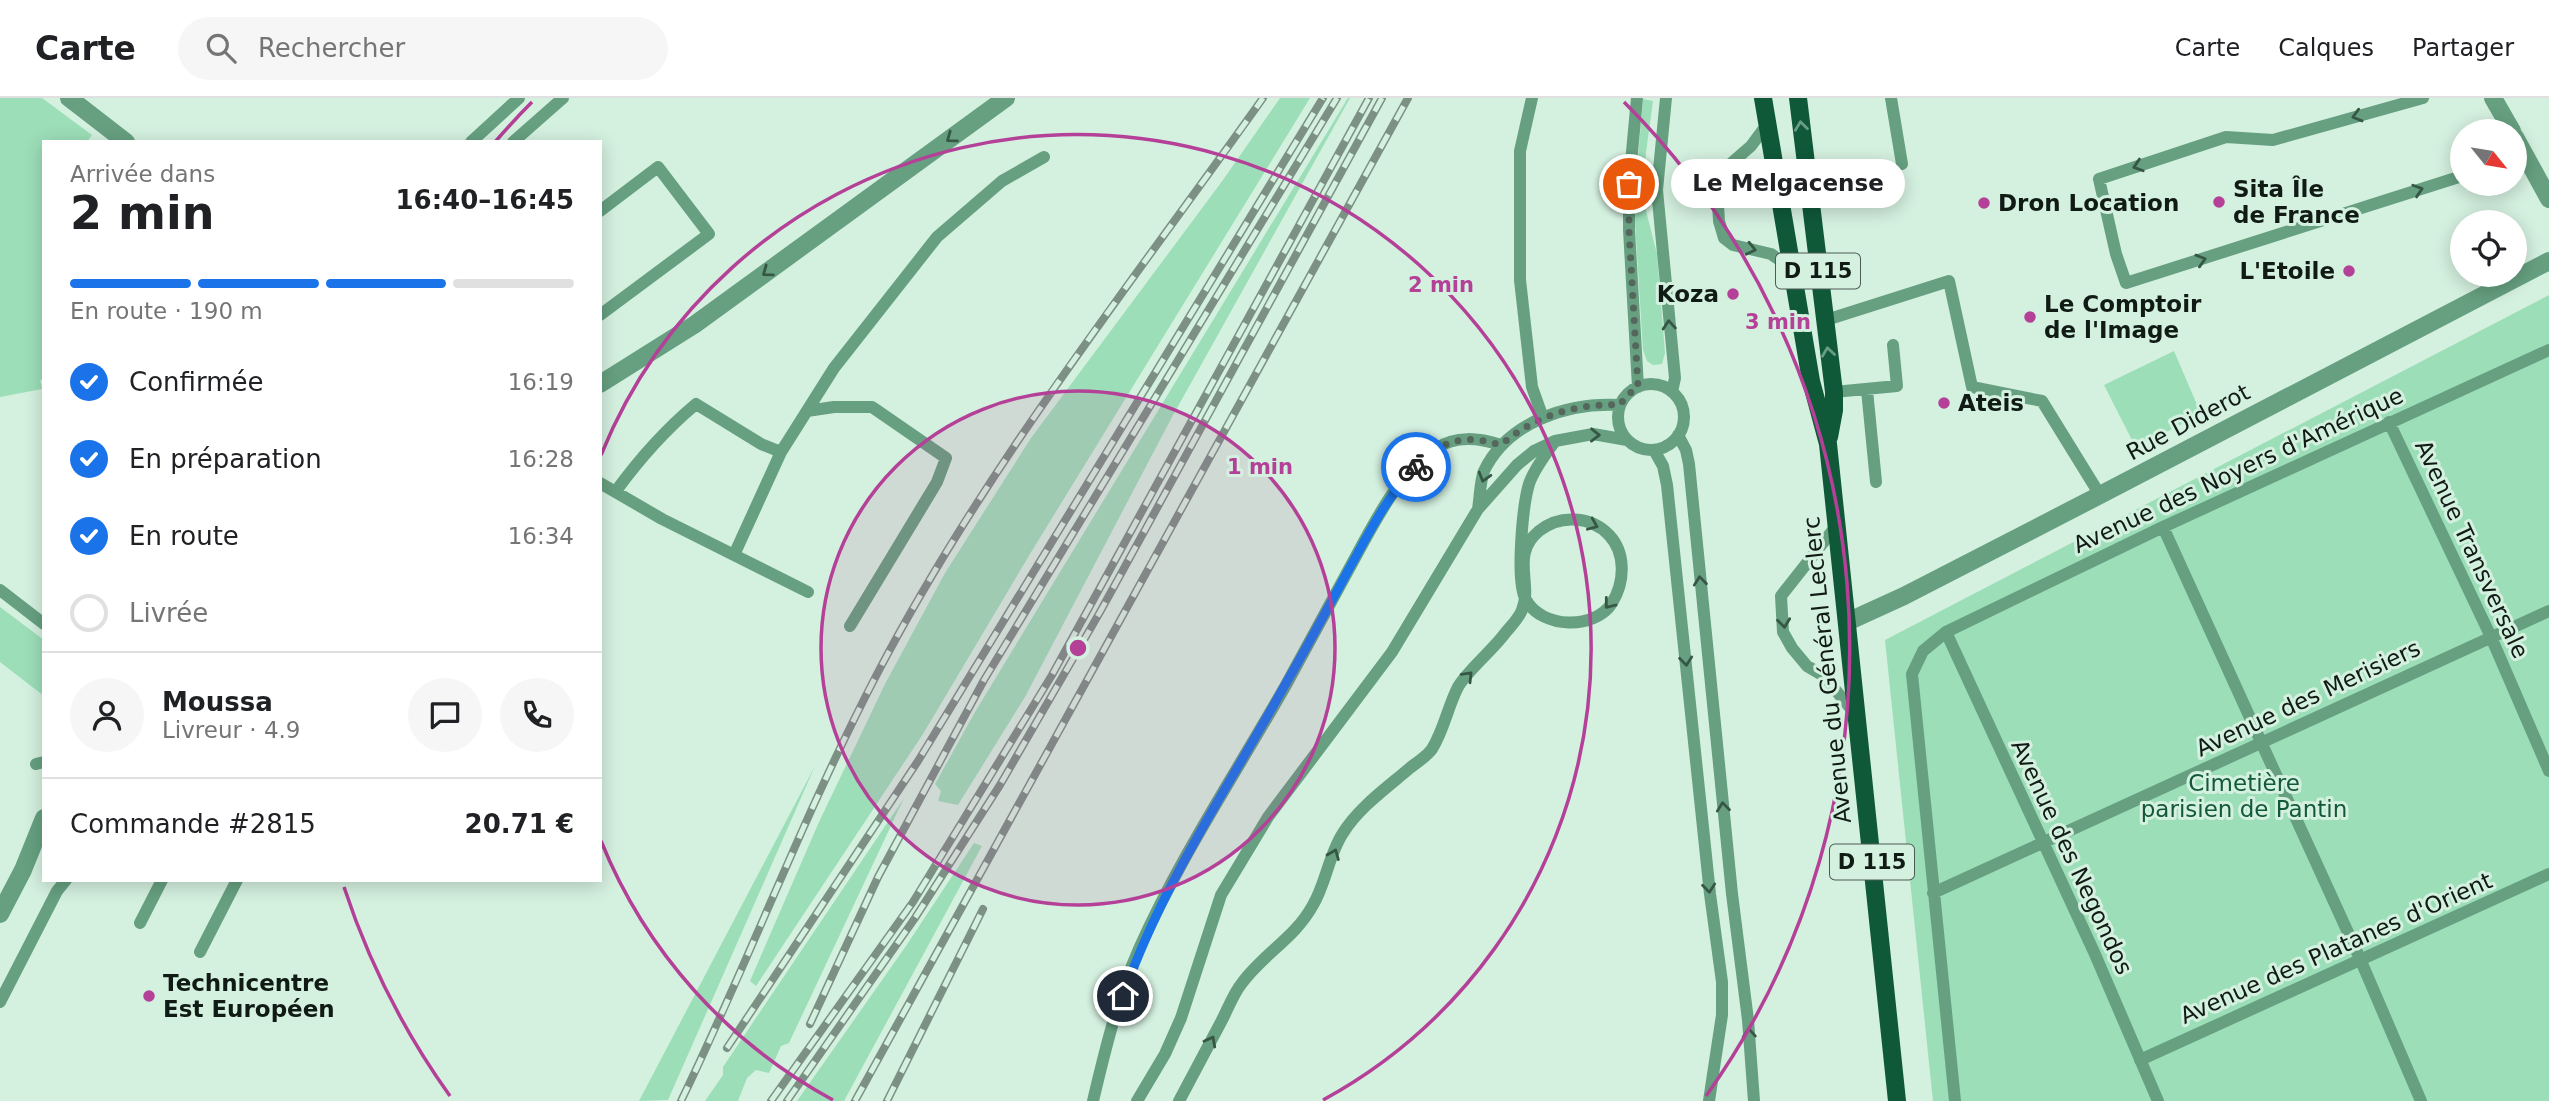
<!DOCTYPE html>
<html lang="fr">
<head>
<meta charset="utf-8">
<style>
	body { margin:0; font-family:"DejaVu Sans",sans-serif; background:#f6f6f6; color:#202124; height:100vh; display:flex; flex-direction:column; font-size:26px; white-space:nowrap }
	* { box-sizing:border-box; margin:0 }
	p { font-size:23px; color:#757577 }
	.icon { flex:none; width:38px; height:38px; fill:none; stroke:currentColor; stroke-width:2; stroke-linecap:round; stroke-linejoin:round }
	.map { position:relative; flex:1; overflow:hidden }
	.panel { position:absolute; left:42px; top:42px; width:560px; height:742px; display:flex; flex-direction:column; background:#fff; border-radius:0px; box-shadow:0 4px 18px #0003 }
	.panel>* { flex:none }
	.needle { width:46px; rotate:120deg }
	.buttons { position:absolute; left:2450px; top:21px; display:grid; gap:14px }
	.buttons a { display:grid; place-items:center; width:77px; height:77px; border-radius:50%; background:#fff; box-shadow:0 4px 18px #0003; font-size:35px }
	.pin { position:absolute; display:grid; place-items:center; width:60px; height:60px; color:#fff; margin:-30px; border:4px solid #fff; border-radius:50%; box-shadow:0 2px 7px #0007 }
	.courier { position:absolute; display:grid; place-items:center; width:70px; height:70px; margin:-35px; border:5px solid #1a73e8; border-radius:50%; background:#fff; color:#222; box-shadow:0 2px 9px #0007 }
	.bubble { position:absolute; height:49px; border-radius:24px; background:#fff; box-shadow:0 4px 18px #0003; font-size:23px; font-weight:700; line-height:49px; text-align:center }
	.headline em { font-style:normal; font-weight:700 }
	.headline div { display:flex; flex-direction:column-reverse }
	.headline { display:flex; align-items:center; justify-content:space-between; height:119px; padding:0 28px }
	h1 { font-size:46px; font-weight:700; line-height:52px }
	.bar { display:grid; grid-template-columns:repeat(4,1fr); gap:10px 7px; align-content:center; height:84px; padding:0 28px }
	.bar i { height:9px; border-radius:5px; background:#e0e0e0 }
	.bar .selected { background:#1a73e8 }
	.bar p { grid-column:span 4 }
	.line { display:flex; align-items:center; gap:18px; padding:0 28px; border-top:2px solid #e0e0e0 }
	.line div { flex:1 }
	.round { display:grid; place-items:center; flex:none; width:74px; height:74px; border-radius:37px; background:#f6f6f6 }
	ol { padding:0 28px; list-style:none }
	li { display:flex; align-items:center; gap:21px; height:77px }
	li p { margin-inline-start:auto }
	li .icon { padding:7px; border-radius:50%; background:#1a73e8; color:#fff; stroke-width:4 }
	li:last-child { color:#757577 }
	li i { width:38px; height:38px; border:4px solid #e0e0e0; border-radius:50% }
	header { display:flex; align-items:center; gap:42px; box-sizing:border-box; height:98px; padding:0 35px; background:#fff; border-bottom:2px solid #e0e0e0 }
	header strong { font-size:33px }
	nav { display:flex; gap:38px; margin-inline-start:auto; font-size:24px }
	.search { width:490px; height:63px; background:#f6f6f6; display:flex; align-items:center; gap:18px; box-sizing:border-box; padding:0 24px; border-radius:38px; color:#757577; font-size:26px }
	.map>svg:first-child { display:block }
</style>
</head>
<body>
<header>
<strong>Carte</strong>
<div class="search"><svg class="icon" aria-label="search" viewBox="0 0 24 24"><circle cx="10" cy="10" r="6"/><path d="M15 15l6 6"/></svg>Rechercher</div>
<nav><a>Carte</a><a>Calques</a><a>Partager</a></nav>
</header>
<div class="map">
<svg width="2549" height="1003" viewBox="0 0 2549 1003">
	<rect width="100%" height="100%" fill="#d4f0df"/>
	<path fill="#9cdeb8" d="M 0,0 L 42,0 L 92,37 L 87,44 L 44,44 L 44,281 L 40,282 L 42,291 L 0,299 Z
		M 1280,0 L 1310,0 L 1030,456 L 923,636 L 756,888 L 750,883 L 819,724 L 885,586 L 945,475 L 1031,340 L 1223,82 Z
		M 1348,0 L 1350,0 L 1172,319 L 1025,599 L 958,707 L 938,703 L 941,693 L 935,686 L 975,614 Z
		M 1643,1 L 1653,3 L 1646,54 L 1644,105 L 1657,156 L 1665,255 L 1662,266 L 1653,267 L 1647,263 L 1643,252 L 1635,124 L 1637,72 Z
		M 2549,197 L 2549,1003 L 1933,1003 L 1885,542 Z
		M 2174,253 L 2201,316 L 2136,350 L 2104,287 Z
		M 0,509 L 44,542 L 44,598 L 0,564 Z
		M 815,668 L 668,1002 L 639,1003 Z
		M 904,700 L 789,945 L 781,948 L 769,975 L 756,972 L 747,980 L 738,1003 L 705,1003 L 723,977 L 723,969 Z
		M 974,745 L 982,748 L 844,1003 L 797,1003 L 906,848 Z"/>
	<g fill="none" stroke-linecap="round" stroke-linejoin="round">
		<path stroke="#66a080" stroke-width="12" d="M 1532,0 L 1520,53 L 1520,182 L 1532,289 L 1543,320
			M 1637,0 L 1629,86 L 1629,132 L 1638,289
			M 1666,0 L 1657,92 L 1675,280 L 1672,294
			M 1891,0 L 1902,66
			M 2423,0 L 2273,42 L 2226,39 L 2099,81 L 2116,156 L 2126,185 L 2462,78
			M 1768,25 L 1751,48 L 1719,76 L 1717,91 L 1719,123 L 1724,140 L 1733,147 L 1771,156 L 1794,172
			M 471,44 L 519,0
			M 513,44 L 563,0
			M 600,113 L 658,69 L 709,136 L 600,217
			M 1823,223 L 1949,183 L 1972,289 L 2042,303 L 2100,397
			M1618 319a33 33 0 1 1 66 0a33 33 0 1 1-66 0Z
			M 1867,292 L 1876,384
			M 1834,294 L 1897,288 L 1893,247
			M 807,313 L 834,309 L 872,309 L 946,360 L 937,384 L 850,528
			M 2389,324 L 2491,539 L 2549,673
			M 1678,337 L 1686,352 L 1689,366 L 1732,796 L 1748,922 L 1754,1003
			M 1654,352 L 1663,368 L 1667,387 L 1710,796 L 1722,884 L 1722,917 L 1709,1003
			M 600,385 L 662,421 L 808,494
			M 616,393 C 640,360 665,332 696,306 L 761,346 L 781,354 L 834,270 L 937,139 L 1002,83 L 1044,59
			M 1478,411 C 1480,399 1480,383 1484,373 C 1508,323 1569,304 1620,307
			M 1837,427 L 1781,498 L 1783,534 L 1792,550 L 1807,568 L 1824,578 L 1856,617
			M 2163,429 L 2361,863 L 2421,1003
			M 734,457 L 781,354
			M 0,492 L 44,526
			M 1946,534 L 2094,854 L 2158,1003
			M 36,666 L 44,664
			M 1933,795 L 2549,513
			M 140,825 L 162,782
			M 200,854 L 237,782
			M 0,904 L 57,793 L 66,782
			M 2140,962 L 2549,776
			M 1093,1003 C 1105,952 1118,899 1139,851 C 1180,759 1236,675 1286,587 C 1307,548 1328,509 1349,471 C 1371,431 1397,376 1435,351 C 1456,337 1479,340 1501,347
			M 1137,1003 L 1165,956 L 1181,920 L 1221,797 L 1268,719 L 1392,554 L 1478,411 L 1517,367 L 1534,353 L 1555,343
			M 1179,1003 C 1193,977 1207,950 1221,924 C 1228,911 1233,896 1242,885 C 1264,855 1295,840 1313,807 C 1326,785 1329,756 1343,735 C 1359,709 1388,689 1411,669 C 1418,664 1427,658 1432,651 C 1444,632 1448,608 1458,589 C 1467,573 1493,552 1506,534 C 1511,528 1519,520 1522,512 C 1533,485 1510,457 1539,433 C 1560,416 1591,418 1609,437 C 1626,455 1625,484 1612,505 C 1595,532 1542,531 1526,502 C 1515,484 1523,406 1529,386 C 1534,371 1546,356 1555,343 L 1593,336 L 1627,342
			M 1955,1003 L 1912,576 L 1923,553 L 1946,534 L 2163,429 L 2549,252"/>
		<path stroke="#66a080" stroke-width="18" d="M 69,0 L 126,44
			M 2493,0 L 2512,33
			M 2515,39 L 2549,101
			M 600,286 L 694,227 L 1006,0
			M 1847,524 L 1904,498 L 2100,397 L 2549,163
			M 0,816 L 23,772 L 44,720"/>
		<path stroke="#0f5939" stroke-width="18" d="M 1763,0 L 1811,283 L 1828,346 L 1897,1003
			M 1798,0 L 1834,294 L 1834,312 L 1829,339"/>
		<g stroke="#7c9084" stroke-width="8">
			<path id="rail" d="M 810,926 L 878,779 L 984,582 L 1337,0
				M 727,950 L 918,663 L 1323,0
				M 681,1003 C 749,863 804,716 876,578 C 983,372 1129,189 1263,0
				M 771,1003 L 913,804 L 1052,577 L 1369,0
				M 787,1003 L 915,820 L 1000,687 L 1100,514 L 1382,0
				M 855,1003 L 1408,0
				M 887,1003 L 983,811"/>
		</g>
		<use href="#rail" stroke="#d4f0df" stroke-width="5" stroke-dasharray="16" stroke-linecap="butt"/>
	</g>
	<defs><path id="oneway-chevron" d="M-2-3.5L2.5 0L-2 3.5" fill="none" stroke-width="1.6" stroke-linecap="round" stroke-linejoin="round" transform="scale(1.75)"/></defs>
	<g stroke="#375745">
		<use href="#oneway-chevron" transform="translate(2357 18) rotate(164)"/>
		<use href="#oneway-chevron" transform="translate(951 40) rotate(144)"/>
		<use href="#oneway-chevron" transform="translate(2138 68) rotate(162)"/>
		<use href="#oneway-chevron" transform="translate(2418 92) rotate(-18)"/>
		<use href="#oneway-chevron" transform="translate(1751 151) rotate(13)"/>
		<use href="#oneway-chevron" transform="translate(2201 162) rotate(-17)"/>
		<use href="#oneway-chevron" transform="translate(767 174) rotate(144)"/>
		<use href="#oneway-chevron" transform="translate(1669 227) rotate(-95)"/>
		<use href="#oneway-chevron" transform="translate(1595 337) rotate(1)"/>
		<use href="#oneway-chevron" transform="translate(1484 379) rotate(106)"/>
		<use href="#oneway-chevron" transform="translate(1593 427) rotate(23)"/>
		<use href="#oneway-chevron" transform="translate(1700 483) rotate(-96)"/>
		<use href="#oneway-chevron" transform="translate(1609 506) rotate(128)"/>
		<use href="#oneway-chevron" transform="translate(1784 525) rotate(83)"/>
		<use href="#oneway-chevron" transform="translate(1686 563) rotate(84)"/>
		<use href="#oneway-chevron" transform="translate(1468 578) rotate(-46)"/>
		<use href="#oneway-chevron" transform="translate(1723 709) rotate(-96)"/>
		<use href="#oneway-chevron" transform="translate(1334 756) rotate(-68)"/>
		<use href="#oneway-chevron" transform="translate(1709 790) rotate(84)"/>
		<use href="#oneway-chevron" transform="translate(1749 935) rotate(-94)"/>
		<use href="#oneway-chevron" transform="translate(1211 943) rotate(-62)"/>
	</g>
	<g stroke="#689d84">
		<use href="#oneway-chevron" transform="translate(1801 28) rotate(-97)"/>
		<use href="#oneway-chevron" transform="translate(1828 254) rotate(-98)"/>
	</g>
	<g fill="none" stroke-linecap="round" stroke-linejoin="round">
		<path stroke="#55665c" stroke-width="7" stroke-dasharray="0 12.6" d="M 1416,369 C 1443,341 1464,336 1501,347 C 1534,318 1577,305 1620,307 L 1626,298 L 1638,289 L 1629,132 L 1629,86"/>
		<path stroke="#1a73e8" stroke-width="9" d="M 1123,898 C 1162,786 1228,690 1285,587 C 1307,549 1328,510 1349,471 C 1369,435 1387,398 1416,369"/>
	</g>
	<circle cx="1078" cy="550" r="257" fill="#b44098" fill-opacity=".12"/>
	<g fill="none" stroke="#b44098" stroke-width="3.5">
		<circle cx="1078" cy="550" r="257"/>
		<path d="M833 1002A514 514 0 0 1 601 743M601 357A514 514 0 1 1 1323 1002"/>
		<path d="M450 998A772 772 0 0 1 344 789M495 44A772 772 0 0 1 532 4M1624 4A772 772 0 0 1 1706 998"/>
	</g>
	<g fill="#b44098" stroke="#d4f0df" stroke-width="2.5">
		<circle cx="2219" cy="104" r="7"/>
		<circle cx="1984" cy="105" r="7"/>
		<circle cx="2349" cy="173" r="7"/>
		<circle cx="1733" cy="196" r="7"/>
		<circle cx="2030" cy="219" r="7"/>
		<circle cx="1944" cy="305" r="7"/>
		<circle cx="149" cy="898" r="7"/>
	</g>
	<g text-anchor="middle" stroke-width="6" stroke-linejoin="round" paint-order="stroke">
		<g fill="#d4f0df" stroke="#4c5b52" stroke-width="2">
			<rect x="1776" y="155.5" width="84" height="35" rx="5"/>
			<rect x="1830" y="746.5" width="84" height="35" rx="5"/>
		</g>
		<g font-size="21" font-weight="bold" fill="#111b15">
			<text x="1818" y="180">D 115</text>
			<text x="1872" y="771">D 115</text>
		</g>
		<g font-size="23" font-weight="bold" fill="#111b15" stroke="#d4f0df" text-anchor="start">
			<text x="2233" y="99">Sita Île<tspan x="2233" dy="26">de France</tspan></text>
			<text x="1998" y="113">Dron Location</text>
			<text x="2335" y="181" text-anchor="end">L'Etoile</text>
			<text x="1719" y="204" text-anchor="end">Koza</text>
			<text x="2044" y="214">Le Comptoir<tspan x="2044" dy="26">de l'Image</tspan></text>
			<text x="1958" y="313">Ateis</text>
			<text x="163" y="893">Technicentre<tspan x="163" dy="26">Est Européen</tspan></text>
		</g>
		<g font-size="23" fill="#111b15" stroke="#d4f0df">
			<text transform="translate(2188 324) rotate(-28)" y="8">Rue Diderot</text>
			<text transform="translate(2238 372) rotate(-25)" y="8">Avenue des Noyers d'Amérique</text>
			<text transform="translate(2472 451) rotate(65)" y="8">Avenue Transversale</text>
			<text transform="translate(1827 572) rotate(-96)" y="8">Avenue du Général Leclerc</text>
			<text transform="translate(2308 600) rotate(-25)" y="8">Avenue des Merisiers</text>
			<text transform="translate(2072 759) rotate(65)" y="8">Avenue des Negondos</text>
			<text transform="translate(2336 850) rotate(-24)" y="8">Avenue des Platanes d'Orient</text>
		</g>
		<g font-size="23" fill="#135939" stroke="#d4f0df">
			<text x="2244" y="693">Cimetière<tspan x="2244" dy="26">parisien de Pantin</tspan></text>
		</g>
	</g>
	<circle cx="1078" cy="550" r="10" fill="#b44098" stroke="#d4f0df" stroke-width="3.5"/>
	<g font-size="21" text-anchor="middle" font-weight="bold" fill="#b44098" stroke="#d4f0df" stroke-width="6" stroke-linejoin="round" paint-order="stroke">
		<text x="1441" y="194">2 min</text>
		<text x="1778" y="231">3 min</text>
		<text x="1260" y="376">1 min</text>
	</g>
</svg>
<div class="buttons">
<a><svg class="needle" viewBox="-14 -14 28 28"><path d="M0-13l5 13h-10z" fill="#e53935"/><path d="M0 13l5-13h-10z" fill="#757577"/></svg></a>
<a><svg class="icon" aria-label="locate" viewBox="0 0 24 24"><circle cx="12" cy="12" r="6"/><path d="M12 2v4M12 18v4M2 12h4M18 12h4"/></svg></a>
</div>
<div class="pin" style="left:1629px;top:86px;background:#ea580c"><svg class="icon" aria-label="bag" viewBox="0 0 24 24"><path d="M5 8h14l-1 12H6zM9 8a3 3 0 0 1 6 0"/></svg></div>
<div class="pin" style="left:1123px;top:898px;background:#1f2937"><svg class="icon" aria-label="home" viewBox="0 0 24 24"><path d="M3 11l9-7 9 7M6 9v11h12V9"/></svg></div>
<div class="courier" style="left:1416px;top:369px"><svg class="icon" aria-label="bike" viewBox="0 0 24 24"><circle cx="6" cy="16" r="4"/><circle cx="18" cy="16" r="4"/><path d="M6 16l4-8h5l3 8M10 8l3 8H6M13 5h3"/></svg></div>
<div class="bubble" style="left:1671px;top:61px;width:234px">Le Melgacense</div>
<section class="panel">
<div class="headline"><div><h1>2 min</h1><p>Arrivée dans</p></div><em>16:40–16:45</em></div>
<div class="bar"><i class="selected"></i><i class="selected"></i><i class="selected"></i><i></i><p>En route · 190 m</p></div>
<ol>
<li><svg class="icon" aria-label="check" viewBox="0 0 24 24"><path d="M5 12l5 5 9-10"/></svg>Confirmée<p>16:19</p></li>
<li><svg class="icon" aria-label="check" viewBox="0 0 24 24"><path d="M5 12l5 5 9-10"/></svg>En préparation<p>16:28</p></li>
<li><svg class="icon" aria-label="check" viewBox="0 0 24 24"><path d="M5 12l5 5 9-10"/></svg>En route<p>16:34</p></li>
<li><i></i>Livrée</li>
</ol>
<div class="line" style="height:126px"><a class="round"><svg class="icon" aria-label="person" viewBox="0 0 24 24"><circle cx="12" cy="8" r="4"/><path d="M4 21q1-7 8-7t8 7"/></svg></a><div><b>Moussa</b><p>Livreur · 4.9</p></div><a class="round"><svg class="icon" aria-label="chat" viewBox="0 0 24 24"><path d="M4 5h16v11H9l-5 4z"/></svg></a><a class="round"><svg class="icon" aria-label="phone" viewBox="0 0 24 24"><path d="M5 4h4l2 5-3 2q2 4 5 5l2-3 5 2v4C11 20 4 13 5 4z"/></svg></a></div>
<div class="line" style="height:91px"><div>Commande #2815</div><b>20.71 €</b></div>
</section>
</div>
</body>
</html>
